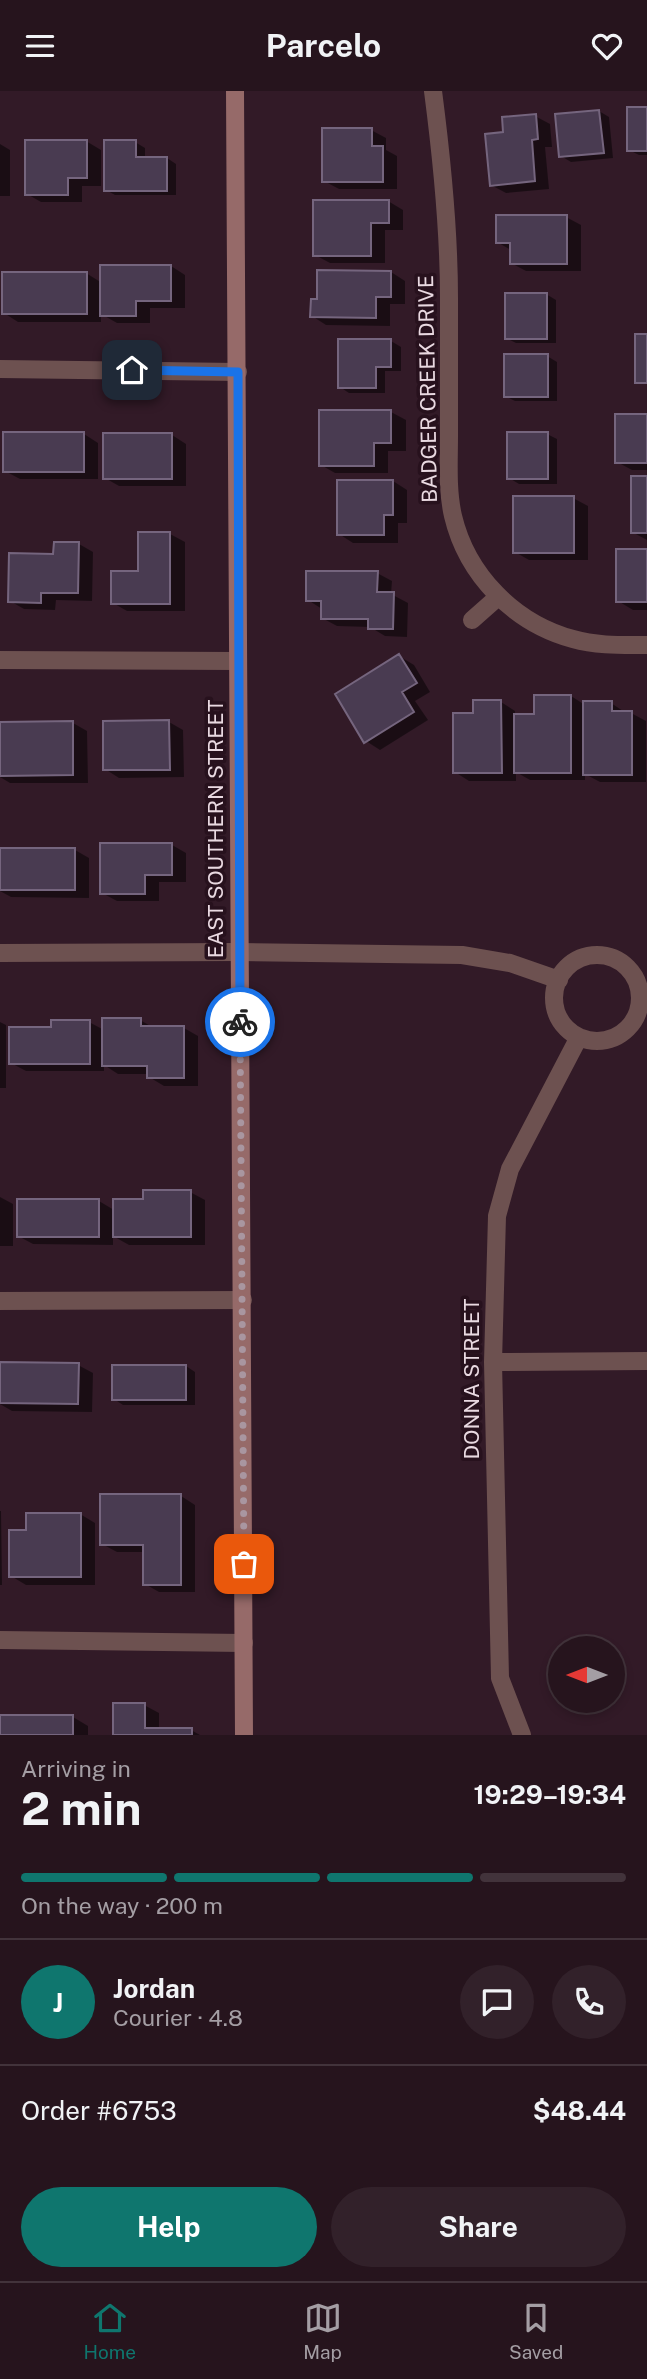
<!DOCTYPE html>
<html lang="en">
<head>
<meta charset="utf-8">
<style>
	body { margin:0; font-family:"Public Sans",sans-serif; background:#32212a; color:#f1f3f6; height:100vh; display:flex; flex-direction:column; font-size:26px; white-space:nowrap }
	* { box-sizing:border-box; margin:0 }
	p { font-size:23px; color:#a49ea4 }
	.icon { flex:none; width:38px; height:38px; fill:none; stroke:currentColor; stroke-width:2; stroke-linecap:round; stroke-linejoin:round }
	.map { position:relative; height:1644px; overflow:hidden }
	.sheet { display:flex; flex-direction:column; background:#26141d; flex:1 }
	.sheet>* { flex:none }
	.needle { width:46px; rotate:270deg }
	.tools { position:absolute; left:548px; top:1545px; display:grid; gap:14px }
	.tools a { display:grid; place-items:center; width:77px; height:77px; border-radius:50%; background:#26141d; box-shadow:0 4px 10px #0003,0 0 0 2px #42333b; font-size:35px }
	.pin { position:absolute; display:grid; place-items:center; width:60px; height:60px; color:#fff; margin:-30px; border-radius:14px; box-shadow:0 4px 10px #0006 }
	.courier { position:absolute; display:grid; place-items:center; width:70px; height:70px; margin:-35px; border:5px solid #1a73e8; border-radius:50%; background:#fff; color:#222; box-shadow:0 2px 9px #0007 }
	.head em { font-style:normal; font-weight:700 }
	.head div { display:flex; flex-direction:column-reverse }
	.head { display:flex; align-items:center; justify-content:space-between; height:119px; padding:0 21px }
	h1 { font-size:46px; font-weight:700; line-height:52px }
	.bar { display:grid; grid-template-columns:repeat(4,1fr); gap:10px 7px; align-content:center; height:84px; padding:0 21px }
	.bar i { height:9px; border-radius:5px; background:#42333b }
	.bar .on { background:#0f766e }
	.bar p { grid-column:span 4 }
	.line { display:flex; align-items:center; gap:18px; padding:0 21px; border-top:2px solid #42333b }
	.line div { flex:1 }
	.round { display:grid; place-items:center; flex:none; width:74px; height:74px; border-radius:37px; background:#32212a }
	.action { display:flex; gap:14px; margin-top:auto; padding:14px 21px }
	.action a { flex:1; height:80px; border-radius:42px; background:#0f766e; color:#fff; font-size:28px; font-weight:700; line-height:80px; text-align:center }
	.action a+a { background:#32212a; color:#f1f3f6 }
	header { display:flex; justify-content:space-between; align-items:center; height:91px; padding:0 21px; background:#26141d; font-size:32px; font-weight:700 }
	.menu { display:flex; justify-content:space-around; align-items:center; height:98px; border-top:2px solid #42333b; background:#26141d; font-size:19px; color:#a49ea4 }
	.menu a { display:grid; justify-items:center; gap:4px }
	.menu .on { color:#0f766e }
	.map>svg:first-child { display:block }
</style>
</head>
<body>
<header><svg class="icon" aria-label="menu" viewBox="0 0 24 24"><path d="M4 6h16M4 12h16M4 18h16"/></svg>Parcelo<svg class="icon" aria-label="heart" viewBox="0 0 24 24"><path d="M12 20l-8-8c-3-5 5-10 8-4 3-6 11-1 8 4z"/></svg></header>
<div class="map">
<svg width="647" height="1644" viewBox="0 0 647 1644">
	<rect width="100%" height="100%" fill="#321a27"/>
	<path fill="#0007" d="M 647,18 L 647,64 L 639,64 L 629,59 Z
		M 599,20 L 609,26 L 613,67 L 571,71 L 561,65 Z
		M 535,25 L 550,33 L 552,56 L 545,56 L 549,98 L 506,102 L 491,94 L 505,43 Z
		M 371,39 L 386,47 L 386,59 L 397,65 L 397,98 L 339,98 L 324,90 Z
		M 86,50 L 101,59 L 101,95 L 82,95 L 82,111 L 41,111 L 27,103 Z
		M 135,51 L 145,57 L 145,67 L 167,67 L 176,73 L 176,104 L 115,104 L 106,99 Z
		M 0,53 L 10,59 L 10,105 L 0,105 Z
		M 388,110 L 403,119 L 403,139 L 385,139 L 385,172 L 330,172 L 315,164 Z
		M 566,126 L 581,134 L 581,180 L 526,180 L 511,172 L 511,159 L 497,151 Z
		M 171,175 L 185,184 L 185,217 L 150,217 L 150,232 L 117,232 L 101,223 L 101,231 L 18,231 L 4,222 L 86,182 L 102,192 Z
		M 391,181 L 405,190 L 405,213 L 390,213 L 390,235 L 326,234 L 312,225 L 319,210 Z
		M 546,203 L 556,209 L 556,252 L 516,252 L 506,247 Z
		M 340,250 L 391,250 L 401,256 L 401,280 L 385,280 L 385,302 L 349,302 L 340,296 Z
		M 547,265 L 557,271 L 557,310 L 515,310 L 505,305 Z
		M 321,321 L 391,321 L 406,329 L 406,360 L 388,360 L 388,382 L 335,382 L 321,374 Z
		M 647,325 L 647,379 L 632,379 L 617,371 Z
		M 84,343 L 98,352 L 98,388 L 20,388 L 5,380 Z
		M 547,343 L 557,348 L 557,393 L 519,393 L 509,387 Z
		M 172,344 L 186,353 L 186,395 L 119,395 L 105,387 Z
		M 647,387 L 647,449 L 632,441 Z
		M 393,390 L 407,399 L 407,432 L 398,432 L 398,452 L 353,452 L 339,443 Z
		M 573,407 L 588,415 L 588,469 L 529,469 L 515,461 Z
		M 140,443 L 170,443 L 185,451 L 185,520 L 127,520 L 113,512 L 140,482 Z
		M 79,453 L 93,461 L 92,510 L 56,509 L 55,519 L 24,518 L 10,510 L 55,465 Z
		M 647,460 L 647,519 L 633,519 L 618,510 Z
		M 377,482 L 392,490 L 391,503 L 408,512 L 407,546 L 385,545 L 370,536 L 337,535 L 322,527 L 322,518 L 308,509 Z
		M 399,565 L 414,574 L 430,601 L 415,610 L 428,629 L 380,659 L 366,650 Z
		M 571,605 L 585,614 L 611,612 L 626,622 L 631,622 L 646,630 L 646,691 L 600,691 L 585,683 L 585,689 L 530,689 L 516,681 L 516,690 L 469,690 L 455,681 L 475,624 L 501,611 L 515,620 L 515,625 L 535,625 Z
		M 169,631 L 183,639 L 184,686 L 119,687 L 105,678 Z
		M 73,632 L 87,640 L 88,692 L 10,692 L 0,686 L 0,633 Z
		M 172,754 L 186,762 L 186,791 L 159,791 L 159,810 L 117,810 L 102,802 Z
		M 0,758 L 75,759 L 89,767 L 89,807 L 11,806 L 0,800 Z
		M 140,929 L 154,937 L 184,937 L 198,945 L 198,995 L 164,995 L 149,986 L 149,983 L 118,983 L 104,974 L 104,980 L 26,980 L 11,972 L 89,931 L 104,939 Z
		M 0,931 L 6,934 L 6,997 L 0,997 Z
		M 190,1101 L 205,1109 L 205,1154 L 129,1154 L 113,1145 L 113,1154 L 33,1153 L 18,1145 L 99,1110 L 114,1119 L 145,1109 Z
		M 0,1106 L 13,1113 L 13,1155 L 0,1155 Z
		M 0,1273 L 78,1274 L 93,1282 L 92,1321 L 12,1320 L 0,1313 Z
		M 186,1275 L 195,1281 L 195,1314 L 123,1314 L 114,1308 Z
		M 181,1405 L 195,1414 L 195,1501 L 159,1501 L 145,1493 L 145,1461 L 117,1461 L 102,1453 Z
		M 0,1420 L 1,1420 L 2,1494 L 0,1494 Z
		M 80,1423 L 95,1432 L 95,1494 L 26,1494 L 11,1485 L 28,1441 Z
		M 144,1614 L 159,1622 L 159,1639 L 191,1639 L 200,1644 L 114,1644 Z
		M 0,1626 L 73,1626 L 88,1635 L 88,1644 L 0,1644 Z"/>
	<path fill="#493b51" stroke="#75657e" stroke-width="2" d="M 627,16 L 647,16 L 647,60 L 627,60 Z
		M 599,19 L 604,62 L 559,66 L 555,23 Z
		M 536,23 L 538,48 L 532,49 L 535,90 L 490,95 L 485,43 L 503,41 L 502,26 Z
		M 322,37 L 372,37 L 372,55 L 383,55 L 383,91 L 322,91 Z
		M 25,49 L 87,49 L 87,87 L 68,87 L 68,104 L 25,104 Z
		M 104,49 L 136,49 L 136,66 L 167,66 L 167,100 L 104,100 Z
		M 313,109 L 389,109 L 389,132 L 371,132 L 371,165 L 313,165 Z
		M 496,124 L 567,124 L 567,173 L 510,173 L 510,152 L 496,152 Z
		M 100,174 L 171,174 L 171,210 L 136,210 L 136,225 L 100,225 Z
		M 317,179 L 391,180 L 391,206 L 376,206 L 376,227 L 310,226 L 311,208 L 317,208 Z
		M 2,181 L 87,181 L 87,223 L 2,223 Z
		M 505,202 L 547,202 L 547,248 L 505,248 Z
		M 635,243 L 647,243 L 647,292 L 635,292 Z
		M 338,248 L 391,248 L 391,276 L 376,276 L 376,297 L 338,297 Z
		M 504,263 L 548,263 L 548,306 L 504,306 Z
		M 319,319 L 391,319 L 391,352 L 374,352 L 374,375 L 319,375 Z
		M 615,323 L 647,323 L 647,372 L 615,372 Z
		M 3,341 L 84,341 L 84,381 L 3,381 Z
		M 507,341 L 548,341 L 548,388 L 507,388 Z
		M 103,342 L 172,342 L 172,388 L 103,388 Z
		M 631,385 L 647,385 L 647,442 L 631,442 Z
		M 337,389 L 393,389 L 393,424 L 384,424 L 384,444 L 337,444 Z
		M 513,405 L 574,405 L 574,462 L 513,462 Z
		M 138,441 L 170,441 L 170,513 L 111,513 L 111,480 L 138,480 Z
		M 54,451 L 79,451 L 78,502 L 41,502 L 41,512 L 8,511 L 9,462 L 53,463 Z
		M 616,458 L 647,458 L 647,511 L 616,511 Z
		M 306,480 L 378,480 L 377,501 L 394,501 L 393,538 L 368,538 L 368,528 L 321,528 L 321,510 L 306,510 Z
		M 399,563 L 417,592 L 402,601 L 414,621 L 364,652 L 335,603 Z
		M 534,604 L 571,604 L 571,682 L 514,682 L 514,623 L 534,623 Z
		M 473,609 L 501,609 L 502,682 L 453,682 L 453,622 L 473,622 Z
		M 583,610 L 612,610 L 612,620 L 632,620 L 632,684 L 583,684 Z
		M 169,629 L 170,679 L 103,679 L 103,630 Z
		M 73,630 L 73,684 L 0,685 L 0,631 Z
		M 100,752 L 172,752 L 172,784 L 145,784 L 145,803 L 100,803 Z
		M 0,757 L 75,757 L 75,799 L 0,799 Z
		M 102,927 L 141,927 L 141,935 L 184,935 L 184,987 L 147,987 L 147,975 L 102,975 Z
		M 51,929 L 90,929 L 90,973 L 9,973 L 9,936 L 51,936 Z
		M 143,1099 L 191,1099 L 191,1146 L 113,1146 L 113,1108 L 143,1108 Z
		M 17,1108 L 99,1108 L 99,1146 L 17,1146 Z
		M 0,1271 L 79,1272 L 78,1313 L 0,1312 Z
		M 112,1274 L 186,1274 L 186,1309 L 112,1309 Z
		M 100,1403 L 181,1403 L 181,1494 L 143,1494 L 143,1454 L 100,1454 Z
		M 26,1422 L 81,1422 L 81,1486 L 9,1486 L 9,1439 L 26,1439 Z
		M 113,1612 L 145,1612 L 145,1637 L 192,1637 L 192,1644 L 113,1644 Z
		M 0,1624 L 73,1624 L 73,1644 L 0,1644 Z"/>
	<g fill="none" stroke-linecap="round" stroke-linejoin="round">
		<path stroke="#6d5150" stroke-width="18" d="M 433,0 C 442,69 449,137 449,207 C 449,253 449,299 449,345 C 449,371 447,399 453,425 C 467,484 514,532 573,548 C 597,555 622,554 647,554
			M 0,278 L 238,281
			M 472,529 L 498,506
			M 0,569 L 238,570
			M 0,862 L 239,861 L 462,864 L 510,872 L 559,889
			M554 907a43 43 0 1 1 86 0a43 43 0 1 1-86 0Z
			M 0,1210 L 243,1209
			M 493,1271 L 647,1270
			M 0,1549 L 244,1552
			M 522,1644 L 500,1587 L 493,1271 L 497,1125 L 510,1078 L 579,946"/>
		<path stroke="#966a69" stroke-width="18" d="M 235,0 L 244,1644"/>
	</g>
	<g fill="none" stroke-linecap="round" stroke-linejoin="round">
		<path stroke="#a996a0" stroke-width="7" stroke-dasharray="0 12.6" d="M 240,931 L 244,1473"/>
		<path stroke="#1a73e8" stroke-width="9" d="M 132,279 L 238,281 L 240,931"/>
	</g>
	<g text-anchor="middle" stroke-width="7" stroke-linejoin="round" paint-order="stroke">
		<g font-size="21" fill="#e9d9e1" stroke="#27111d">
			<text transform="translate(428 298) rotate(-91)" y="7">BADGER CREEK DRIVE</text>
			<text transform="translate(216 738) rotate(-90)" y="7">EAST SOUTHERN STREET</text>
			<text transform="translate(472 1288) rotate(-90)" y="7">DONNA STREET</text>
		</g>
	</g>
</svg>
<div class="tools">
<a><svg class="needle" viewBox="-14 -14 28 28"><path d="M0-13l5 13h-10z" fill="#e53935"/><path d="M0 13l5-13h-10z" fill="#a49ea4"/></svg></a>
</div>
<div class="pin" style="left:244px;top:1473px;background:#ea580c"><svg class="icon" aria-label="bag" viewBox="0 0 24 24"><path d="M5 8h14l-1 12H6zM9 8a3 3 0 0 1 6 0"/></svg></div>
<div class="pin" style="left:132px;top:279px;background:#1f2937"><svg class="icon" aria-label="home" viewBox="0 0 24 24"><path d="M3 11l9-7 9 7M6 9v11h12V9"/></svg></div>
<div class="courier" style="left:240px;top:931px"><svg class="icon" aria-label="bike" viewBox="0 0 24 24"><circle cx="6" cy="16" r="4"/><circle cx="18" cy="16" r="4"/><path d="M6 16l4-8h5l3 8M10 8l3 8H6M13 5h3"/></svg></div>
</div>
<section class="sheet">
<div class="head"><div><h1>2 min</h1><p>Arriving in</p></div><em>19:29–19:34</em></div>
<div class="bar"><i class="on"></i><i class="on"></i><i class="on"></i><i></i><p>On the way · 200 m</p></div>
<div class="line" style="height:126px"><b class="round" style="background:#0f766e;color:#fff">J</b><div><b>Jordan</b><p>Courier · 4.8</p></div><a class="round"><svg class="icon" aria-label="chat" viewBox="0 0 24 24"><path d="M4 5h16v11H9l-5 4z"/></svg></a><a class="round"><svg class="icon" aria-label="phone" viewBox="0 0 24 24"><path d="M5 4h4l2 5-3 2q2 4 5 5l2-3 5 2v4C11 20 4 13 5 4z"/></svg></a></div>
<div class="line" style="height:91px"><div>Order #6753</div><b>$48.44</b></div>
<div class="action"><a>Help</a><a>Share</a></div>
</section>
<nav class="menu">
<a class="on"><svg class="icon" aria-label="home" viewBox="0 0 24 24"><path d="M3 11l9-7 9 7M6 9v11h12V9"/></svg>Home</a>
<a><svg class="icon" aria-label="map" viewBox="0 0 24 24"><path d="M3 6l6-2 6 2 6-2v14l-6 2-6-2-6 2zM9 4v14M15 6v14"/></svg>Map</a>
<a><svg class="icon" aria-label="saved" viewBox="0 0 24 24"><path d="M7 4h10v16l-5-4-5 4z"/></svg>Saved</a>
</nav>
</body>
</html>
